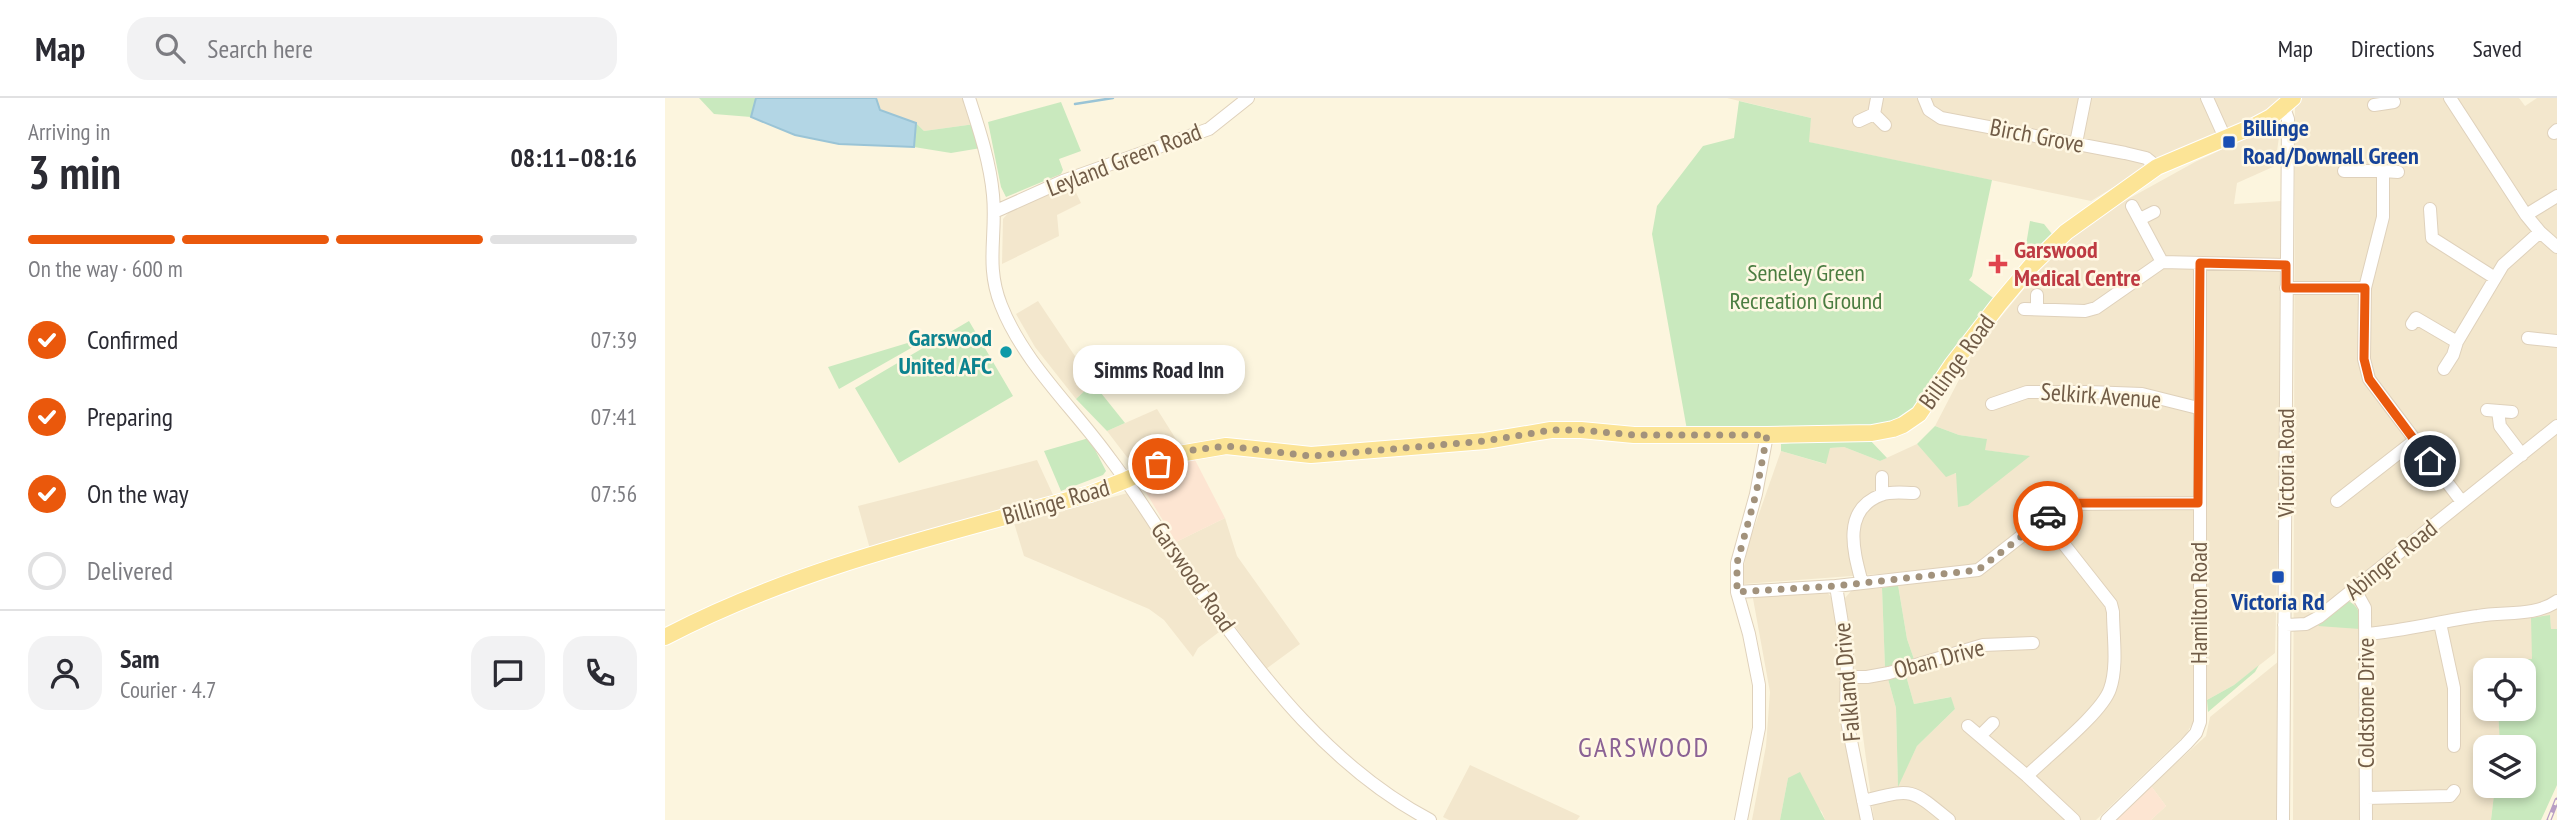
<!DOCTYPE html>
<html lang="en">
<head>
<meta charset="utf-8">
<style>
	body { margin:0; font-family:"PT Sans Narrow",sans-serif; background:#f2f2f3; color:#2b2b33; height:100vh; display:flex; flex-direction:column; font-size:26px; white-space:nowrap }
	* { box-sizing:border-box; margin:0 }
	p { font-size:23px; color:#7c7c81 }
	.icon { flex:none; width:38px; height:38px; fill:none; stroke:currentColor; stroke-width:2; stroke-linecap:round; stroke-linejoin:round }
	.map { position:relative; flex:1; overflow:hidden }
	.drawer { display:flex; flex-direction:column; background:#fff; width:665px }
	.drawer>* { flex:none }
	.tools { position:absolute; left:1808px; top:560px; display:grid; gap:14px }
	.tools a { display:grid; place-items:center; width:63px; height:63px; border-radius:14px; background:#fff; box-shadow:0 4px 10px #0003; font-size:35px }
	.pin { position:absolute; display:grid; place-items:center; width:60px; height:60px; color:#fff; margin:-30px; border:4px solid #fff; border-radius:50%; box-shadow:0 2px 7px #0007 }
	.courier { position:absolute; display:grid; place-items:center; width:70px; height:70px; margin:-35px; border:5px solid #ea580c; border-radius:50%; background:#fff; color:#222; box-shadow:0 2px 9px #0007 }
	.bubble { position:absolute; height:49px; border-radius:21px; background:#fff; box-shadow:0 4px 10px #0003; font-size:23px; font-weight:700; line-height:49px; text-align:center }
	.head em { font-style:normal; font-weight:700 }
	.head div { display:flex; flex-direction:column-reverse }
	.head { display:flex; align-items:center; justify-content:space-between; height:119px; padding:0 28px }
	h1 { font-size:46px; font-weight:700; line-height:52px }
	.bar { display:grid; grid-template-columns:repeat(4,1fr); gap:10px 7px; align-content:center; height:84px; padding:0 28px }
	.bar i { height:9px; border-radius:5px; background:#e1e1e2 }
	.bar .on { background:#ea580c }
	.bar p { grid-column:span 4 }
	.line { display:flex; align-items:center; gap:18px; padding:0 28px; border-top:2px solid #e1e1e2 }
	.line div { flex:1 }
	.round { display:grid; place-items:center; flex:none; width:74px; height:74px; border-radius:21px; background:#f2f2f3 }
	ol { padding:0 28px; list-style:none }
	li { display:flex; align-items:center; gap:21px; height:77px }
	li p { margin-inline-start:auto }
	li .icon { padding:7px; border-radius:50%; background:#ea580c; color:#fff; stroke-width:4 }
	li:last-child { color:#7c7c81 }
	li i { width:38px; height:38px; border:4px solid #e1e1e2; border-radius:50% }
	header { display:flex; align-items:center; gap:42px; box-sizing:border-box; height:98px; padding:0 35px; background:#fff; border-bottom:2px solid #e1e1e2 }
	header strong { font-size:33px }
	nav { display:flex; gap:38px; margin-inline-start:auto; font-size:24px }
	.search { width:490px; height:63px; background:#f2f2f3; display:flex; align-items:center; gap:18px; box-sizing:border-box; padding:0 24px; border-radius:21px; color:#7c7c81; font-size:26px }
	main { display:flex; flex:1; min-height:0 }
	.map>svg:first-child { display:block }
</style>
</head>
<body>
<header>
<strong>Map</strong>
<div class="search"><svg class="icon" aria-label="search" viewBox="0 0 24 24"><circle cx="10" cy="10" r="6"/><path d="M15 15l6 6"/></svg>Search here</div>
<nav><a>Map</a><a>Directions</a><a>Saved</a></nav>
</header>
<main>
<section class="drawer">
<div class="head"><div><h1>3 min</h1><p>Arriving in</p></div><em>08:11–08:16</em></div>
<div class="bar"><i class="on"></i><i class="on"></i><i class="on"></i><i></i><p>On the way · 600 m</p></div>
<ol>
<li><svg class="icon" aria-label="check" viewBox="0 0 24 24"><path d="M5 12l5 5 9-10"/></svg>Confirmed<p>07:39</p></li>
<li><svg class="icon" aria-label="check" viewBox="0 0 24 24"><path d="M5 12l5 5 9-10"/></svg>Preparing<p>07:41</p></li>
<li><svg class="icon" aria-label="check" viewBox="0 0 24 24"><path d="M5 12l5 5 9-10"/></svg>On the way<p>07:56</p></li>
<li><i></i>Delivered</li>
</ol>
<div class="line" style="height:126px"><a class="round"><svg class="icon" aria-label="person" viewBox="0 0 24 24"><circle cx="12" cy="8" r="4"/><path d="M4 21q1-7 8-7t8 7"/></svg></a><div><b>Sam</b><p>Courier · 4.7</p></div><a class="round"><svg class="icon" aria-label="chat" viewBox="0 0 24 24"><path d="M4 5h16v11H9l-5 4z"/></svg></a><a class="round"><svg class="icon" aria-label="phone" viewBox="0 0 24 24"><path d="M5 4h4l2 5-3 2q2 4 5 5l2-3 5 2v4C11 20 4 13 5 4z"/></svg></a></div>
</section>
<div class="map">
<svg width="1892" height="722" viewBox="0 0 1892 722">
	<rect width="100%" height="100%" fill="#fcf5de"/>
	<path fill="#f3e7cd" d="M 211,0 L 301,0 L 310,26 L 259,33 L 251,25 L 215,12 Z
		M 1062,0 L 1615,0 L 1597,16 L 1501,57 L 1426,103 L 1143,44 L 1146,20 Z
		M 1636,0 L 1854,0 L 1860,8 L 1872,0 L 1892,0 L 1892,531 L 1886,531 L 1885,518 L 1879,519 L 1867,561 L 1831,562 L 1831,572 L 1820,572 L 1820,611 L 1833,611 L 1835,648 L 1820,649 L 1820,688 L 1830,688 L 1826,722 L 1628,722 L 1630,7 Z
		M 1616,24 L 1610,68 L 1572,85 L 1569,106 L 1616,103 L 1618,252 L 1610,555 L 1569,587 L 1542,602 L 1521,636 L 1431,722 L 1209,722 L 1180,500 L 1187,492 L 1217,490 L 1220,570 L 1231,610 L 1233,687 L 1252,648 L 1290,611 L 1285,599 L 1249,606 L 1240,574 L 1252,570 L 1242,541 L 1233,487 L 1227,475 L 1079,486 L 1079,468 L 1083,447 L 1116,353 L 1160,366 L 1164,350 L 1179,349 L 1215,363 L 1252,346 L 1281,378 L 1292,375 L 1293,409 L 1363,358 L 1319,352 L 1321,341 L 1294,337 L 1270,328 L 1311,249 L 1389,155 L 1436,116 L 1530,64 Z
		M 406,84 L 416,105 L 392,117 L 394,138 L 337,166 L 338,121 L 344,114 L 376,96 Z
		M 373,203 L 428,285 L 411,301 L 370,249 L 351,216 Z
		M 492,311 L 514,346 L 468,367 L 442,333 Z
		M 372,362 L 389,399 L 205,451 L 193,408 Z
		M 463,395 L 526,495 L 558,531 L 533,550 L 528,559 L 499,522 L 484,511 L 359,458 L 349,425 Z
		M 560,420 L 572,458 L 635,546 L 601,571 L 537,483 L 511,444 Z
		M 1160,492 L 1169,502 L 1175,544 L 1178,630 L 1196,722 L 1160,722 L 1157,714 L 1123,680 L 1115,722 L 1087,722 L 1101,648 L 1105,594 L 1087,495 Z
		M 1614,563 L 1612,722 L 1486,722 L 1501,708 L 1486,688 L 1541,638 L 1545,619 Z
		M 805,667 L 915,718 L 912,722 L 784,722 L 778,719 Z"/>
	<path fill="#fde5d2" d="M 528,358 L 560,420 L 511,444 L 474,383 Z
		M 1486,688 L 1501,708 L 1486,722 L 1450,722 Z"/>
	<path fill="#c9e9be" d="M 34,0 L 91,0 L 86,19 L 49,16 Z
		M 1074,3 L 1146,20 L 1144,44 L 1327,82 L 1307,178 L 1304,182 L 1331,202 L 1246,313 L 1222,327 L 1022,332 L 987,136 L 992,108 L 1038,48 L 1069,40 Z
		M 396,4 L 416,53 L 394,61 L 398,72 L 396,76 L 341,99 L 336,89 L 323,24 Z
		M 251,25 L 259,33 L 310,26 L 316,50 L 286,55 L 249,49 Z
		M 1365,123 L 1379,126 L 1387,136 L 1374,149 L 1361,147 Z
		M 304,223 L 348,298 L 234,365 L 190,290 Z
		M 269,237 L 174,291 L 163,269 Z
		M 428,285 L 460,325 L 442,333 L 411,301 Z
		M 1270,328 L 1294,337 L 1322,341 L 1320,352 L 1365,358 L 1303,407 L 1293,409 L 1291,375 L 1281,379 L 1252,346 Z
		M 424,340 L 441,373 L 438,377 L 396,393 L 379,353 Z
		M 1165,341 L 1204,341 L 1222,360 L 1215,363 L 1179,349 L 1165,350 L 1161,366 L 1116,353 L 1116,346 Z
		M 1233,487 L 1242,541 L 1252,570 L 1240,574 L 1249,606 L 1286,599 L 1290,611 L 1252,648 L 1233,689 L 1231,610 L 1220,570 L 1217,490 Z
		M 1683,503 C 1696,509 1695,519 1695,531 L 1653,528 Z
		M 1885,517 L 1886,531 L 1892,531 L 1892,687 L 1876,722 L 1826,722 L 1830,688 L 1858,688 L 1858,649 L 1835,649 L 1833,611 L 1858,611 L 1858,572 L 1831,572 L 1830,562 L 1867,561 L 1866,520 Z
		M 1594,567 L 1590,574 L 1543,614 L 1542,602 L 1569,587 Z
		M 1135,674 L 1160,722 L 1115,722 L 1123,680 Z"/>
	<path fill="#b3d6e5" stroke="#9ac4d6" stroke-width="2" d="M 91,0 L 211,0 L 215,12 L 251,25 L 249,49 L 174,46 L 130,37 L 86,19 Z"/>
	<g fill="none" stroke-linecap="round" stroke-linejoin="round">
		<path stroke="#9ac4d6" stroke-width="2.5" d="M 410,6 L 448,0"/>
		<g stroke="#dfd1bb" stroke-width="14">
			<path id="minor" d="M 304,0 C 314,31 325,64 328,97 C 332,137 320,167 336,207 C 359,266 410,311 446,362 C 478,404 504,450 535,493 C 598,581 668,671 765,722
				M 1259,0 L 1264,12 L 1276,20 L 1460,55 L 1481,60 L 1492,69
				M 1542,0 L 1560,40
				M 1785,0 L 1861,117 L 1875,134 L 1892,149
				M 1709,7 L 1729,4
				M 1209,16 L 1212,0
				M 1194,23 L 1209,16 L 1220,27
				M 1889,35 L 1892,32
				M 1411,45 L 1420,0
				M 1679,73 L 1718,73 L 1718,119 L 1700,190 L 1699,261 L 1704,281 L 1797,404
				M 1718,73 L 1733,74
				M 1467,108 L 1497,164
				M 1765,111 L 1767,140 L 1830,180
				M 329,114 L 398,83 L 544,31 L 583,0
				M 1861,117 L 1892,98
				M 1475,121 L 1489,114
				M 1621,190 L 1700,190
				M 1372,197 L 1372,211
				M 1359,211 L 1420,213 L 1431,210 L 1497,164 L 1621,167
				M 1747,226 L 1751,220 L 1792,244
				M 1863,240 L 1892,243
				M 1779,271 L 1788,257 L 1792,244 L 1838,167 L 1875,134
				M 1327,306 L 1362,294 L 1423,294 L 1477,296 L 1533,310
				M 1822,312 L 1847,314
				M 1833,313 L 1835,328 L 1857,357
				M 1217,379 L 1217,396
				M 1672,403 L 1749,343
				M 1197,485 C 1189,455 1176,412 1216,397 C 1225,393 1239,395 1249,395
				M 1171,488 L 1182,556 L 1181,618 L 1202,722
				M 1690,492 L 1700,510 L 1701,722
				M 1072,494 L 1171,488 L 1313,472 L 1394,409 L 1402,406 L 1533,405
				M 1775,525 L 1789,590 L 1789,648
				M 1619,527 L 1641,526 L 1654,519 L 1892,328
				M 1701,536 C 1739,533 1776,523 1813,518 C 1839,513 1870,519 1892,503
				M 1181,579 L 1202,579 L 1224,575 L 1318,547 L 1368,545
				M 1303,628 L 1362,678 L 1409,722
				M 1315,638 L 1328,625
				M 1362,678 C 1382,658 1437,615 1445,591 C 1453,568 1448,538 1448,514 L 1446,506 L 1379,421
				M 1701,700 L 1785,698 L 1789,693
				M 1198,703 C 1248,691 1244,689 1284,722
				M 1076,722 L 1094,630 L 1094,587 L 1084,536 L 1072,494 L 1072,465 L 1091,396 L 1102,337
				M 1442,722 L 1521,646 L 1531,635 L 1535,624 L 1535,165
				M 1618,722 L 1623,21 L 1619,10"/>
		</g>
		<g stroke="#fff" stroke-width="18">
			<path id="major" d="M 0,539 C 133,469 281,436 425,396 L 461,382 L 514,356 L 561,348 L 646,357 L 820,343 L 886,332 L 916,332 L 969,337 L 1102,337 L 1207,335 L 1228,331 L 1238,327 L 1254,316 L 1287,267 L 1334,206 L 1366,168 L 1401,134 L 1492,69 L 1589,28 L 1606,19 L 1628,0"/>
		</g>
		<use href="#minor" stroke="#fff" stroke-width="12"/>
		<use href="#major" stroke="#fce496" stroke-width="16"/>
		<g stroke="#b89ec4" stroke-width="5">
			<path id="rail" d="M 1884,722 L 1892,702"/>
		</g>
		<use href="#rail" stroke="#fff8e4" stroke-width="2.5" stroke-dasharray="8" stroke-linecap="butt"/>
	</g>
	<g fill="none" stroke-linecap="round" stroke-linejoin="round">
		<path stroke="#a2927c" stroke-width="7" stroke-dasharray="0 12.6" d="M 493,366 L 528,352 L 561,348 L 646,358 L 820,343 L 887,332 L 916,332 L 969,337 L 1102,337 L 1091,396 L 1072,465 L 1072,494 L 1171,488 L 1313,472 L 1383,418"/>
		<path stroke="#ea580c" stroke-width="9" d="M 1383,418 L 1402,405 L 1533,405 L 1535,165 L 1621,167 L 1621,190 L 1700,190 L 1699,261 L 1704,281 L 1765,363"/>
	</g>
	<g fill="#1a4fb4" stroke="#fff8e4" stroke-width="2.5">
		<rect x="1557" y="37" width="14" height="14" rx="3.5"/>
		<rect x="1606" y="472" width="14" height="14" rx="3.5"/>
	</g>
	<path fill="#e0444e" stroke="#fff8e4" stroke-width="2.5" d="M1329.5 155.5h7v7h7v7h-7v7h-7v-7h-7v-7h7z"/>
	<circle fill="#0f9aa8" stroke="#fff8e4" stroke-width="2.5" cx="341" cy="254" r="7"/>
	<g text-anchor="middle" stroke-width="5" stroke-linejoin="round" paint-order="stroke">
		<g font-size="24" font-weight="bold" fill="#164399" stroke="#fff8e4" text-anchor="start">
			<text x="1578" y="38">Billinge<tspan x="1578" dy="28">Road/Downall Green</tspan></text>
			<text x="1613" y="512" text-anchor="middle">Victoria Rd</text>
		</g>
		<g font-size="24" fill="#715c47" stroke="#fff8e4">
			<text transform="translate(1372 38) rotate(11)" y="8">Birch Grove</text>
			<text transform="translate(459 62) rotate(-21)" y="8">Leyland Green Road</text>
			<text transform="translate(1292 264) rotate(-54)" y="8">Billinge Road</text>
			<text transform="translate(1436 298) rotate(4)" y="8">Selkirk Avenue</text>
			<text transform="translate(1621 365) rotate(-90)" y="8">Victoria Road</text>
			<text transform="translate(391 404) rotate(-16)" y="8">Billinge Road</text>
			<text transform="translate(1726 462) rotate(-39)" y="8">Abinger Road</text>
			<text transform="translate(528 479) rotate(55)" y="8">Garswood Road</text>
			<text transform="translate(1534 505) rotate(-90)" y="8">Hamilton Road</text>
			<text transform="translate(1274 561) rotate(-15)" y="8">Oban Drive</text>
			<text transform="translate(1182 584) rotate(-95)" y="8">Falkland Drive</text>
			<text transform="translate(1701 605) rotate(-90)" y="8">Coldstone Drive</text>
		</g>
		<g font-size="24" font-weight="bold" fill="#be3a42" stroke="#fff8e4" text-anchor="start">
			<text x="1349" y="160">Garswood<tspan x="1349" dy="28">Medical Centre</tspan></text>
		</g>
		<g font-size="24" fill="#4b7d41" stroke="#fff8e4">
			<text x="1141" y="183">Seneley Green<tspan x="1141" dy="28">Recreation Ground</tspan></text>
		</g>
		<g font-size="24" font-weight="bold" fill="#0d838f" stroke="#fff8e4" text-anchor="end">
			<text x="327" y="248">Garswood<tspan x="327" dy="28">United AFC</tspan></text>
		</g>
		<g font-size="28" letter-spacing="2" fill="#8b6295" stroke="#fff8e4">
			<text x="979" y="659">GARSWOOD</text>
		</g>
	</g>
</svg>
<div class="tools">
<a><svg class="icon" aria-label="locate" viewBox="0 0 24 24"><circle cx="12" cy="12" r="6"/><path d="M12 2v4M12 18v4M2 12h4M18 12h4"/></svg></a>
<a><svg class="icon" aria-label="layers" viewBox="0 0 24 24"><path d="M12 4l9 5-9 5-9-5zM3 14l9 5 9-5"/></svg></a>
</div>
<div class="pin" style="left:493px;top:366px;background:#ea580c"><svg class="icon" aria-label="bag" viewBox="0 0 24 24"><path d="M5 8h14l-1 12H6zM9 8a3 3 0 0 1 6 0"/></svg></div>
<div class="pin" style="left:1765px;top:363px;background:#1f2937"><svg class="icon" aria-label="home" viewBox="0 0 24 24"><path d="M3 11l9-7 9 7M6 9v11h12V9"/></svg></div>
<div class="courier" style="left:1383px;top:418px"><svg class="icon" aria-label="car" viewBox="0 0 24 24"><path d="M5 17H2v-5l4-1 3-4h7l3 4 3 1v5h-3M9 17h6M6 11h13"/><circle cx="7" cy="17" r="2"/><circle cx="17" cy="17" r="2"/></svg></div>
<div class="bubble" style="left:408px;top:247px;width:172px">Simms Road Inn</div>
</div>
</main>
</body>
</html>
